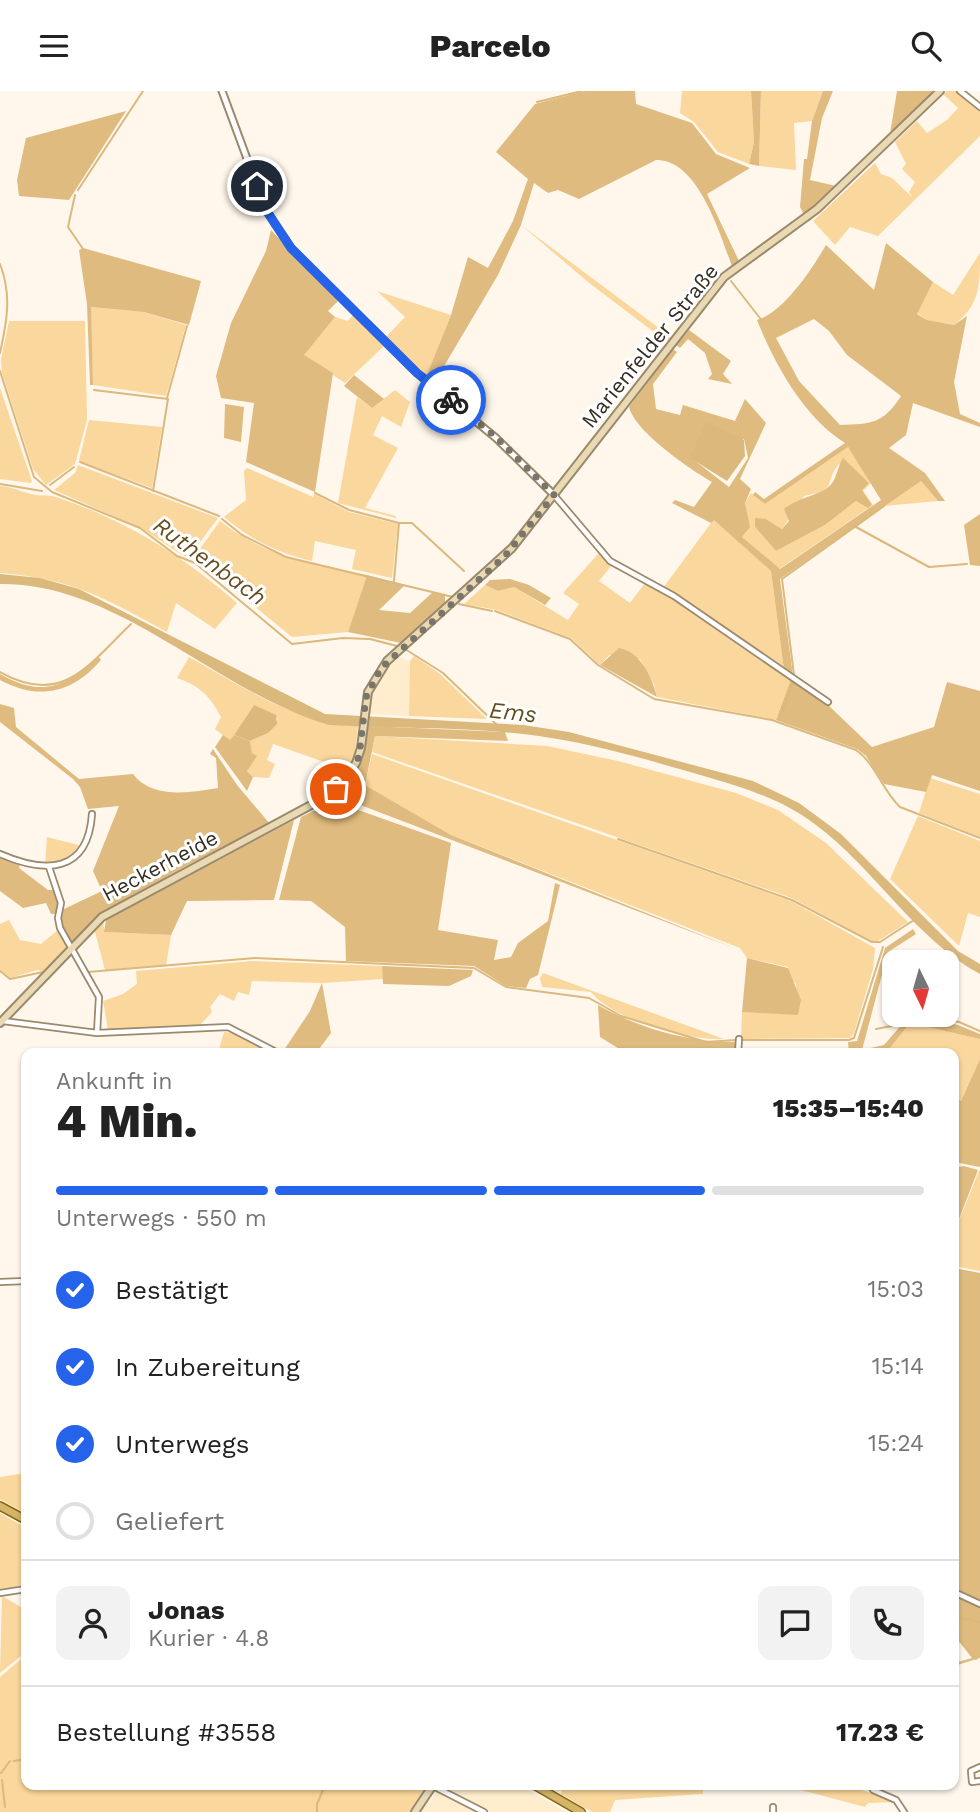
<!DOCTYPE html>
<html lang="de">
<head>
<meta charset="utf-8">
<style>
	body { margin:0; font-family:"Work Sans",sans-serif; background:#f2f2f2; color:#222; height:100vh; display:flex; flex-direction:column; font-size:26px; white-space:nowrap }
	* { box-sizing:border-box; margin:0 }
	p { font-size:23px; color:#767676 }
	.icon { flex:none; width:38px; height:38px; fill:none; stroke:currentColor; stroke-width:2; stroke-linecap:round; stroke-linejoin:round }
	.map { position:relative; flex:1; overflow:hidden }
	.side { position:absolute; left:21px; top:957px; width:938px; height:742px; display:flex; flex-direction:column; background:#fff; border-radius:14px; box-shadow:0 2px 5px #0004 }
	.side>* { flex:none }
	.needle { width:46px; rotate:175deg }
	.fabs { position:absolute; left:882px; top:859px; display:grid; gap:14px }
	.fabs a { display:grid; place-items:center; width:77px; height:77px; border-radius:14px; background:#fff; box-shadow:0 2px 5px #0004; font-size:35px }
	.pin { position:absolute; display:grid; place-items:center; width:60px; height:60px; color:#fff; margin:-30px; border:4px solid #fff; border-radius:50%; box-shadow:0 2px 7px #0007 }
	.courier { position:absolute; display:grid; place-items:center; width:70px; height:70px; margin:-35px; border:5px solid #2563eb; border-radius:50%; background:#fff; color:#222; box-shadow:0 2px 9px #0007 }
	.headline em { font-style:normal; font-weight:800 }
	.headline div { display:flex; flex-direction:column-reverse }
	.headline { display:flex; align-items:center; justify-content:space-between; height:119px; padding:0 35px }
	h1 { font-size:46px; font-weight:800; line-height:52px }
	.bar { display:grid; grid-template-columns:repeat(4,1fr); gap:10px 7px; align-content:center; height:84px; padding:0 35px }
	.bar i { height:9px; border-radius:5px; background:#e0e0e0 }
	.bar .selected { background:#2563eb }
	.bar p { grid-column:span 4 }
	.line { display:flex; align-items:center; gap:18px; padding:0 35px; border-top:2px solid #e0e0e0 }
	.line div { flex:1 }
	.round { display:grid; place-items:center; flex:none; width:74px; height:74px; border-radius:14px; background:#f2f2f2 }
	ol { padding:0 35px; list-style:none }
	li { display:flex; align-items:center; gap:21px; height:77px }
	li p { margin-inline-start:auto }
	li .icon { padding:7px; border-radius:50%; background:#2563eb; color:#fff; stroke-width:4 }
	li:last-child { color:#767676 }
	li i { width:38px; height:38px; border:4px solid #e0e0e0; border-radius:50% }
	header { display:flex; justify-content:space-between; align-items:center; height:91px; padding:0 35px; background:#fff; font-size:32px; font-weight:800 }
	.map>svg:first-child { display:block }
</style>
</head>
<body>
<header><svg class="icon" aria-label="menu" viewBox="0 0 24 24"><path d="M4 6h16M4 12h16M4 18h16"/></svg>Parcelo<svg class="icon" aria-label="search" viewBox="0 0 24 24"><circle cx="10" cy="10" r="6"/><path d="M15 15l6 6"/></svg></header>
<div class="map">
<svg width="980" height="1721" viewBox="0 0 980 1721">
	<rect width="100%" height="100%" fill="#fff7eb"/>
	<path fill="#ffedce" d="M 399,566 L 410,570 L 409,625 L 368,623 L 372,599 L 384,580 Z
		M 443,1694 L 519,1694 L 567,1721 L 420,1721 Z"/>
	<path fill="#fad79c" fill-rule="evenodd" d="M 682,0 L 751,0 L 754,51 L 749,73 L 718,61 L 694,31 L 680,22 Z
		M 761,0 L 823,0 L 812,30 L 794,32 L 796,79 L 759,75 Z
		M 947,0 L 957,0 L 980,20 L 980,45 L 878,145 L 850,136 L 835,154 L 813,130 L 875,72 L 881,83 L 892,87 L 912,106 L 909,101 L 915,91 L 902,78 L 906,73 L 895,51 L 917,30 L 927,42 L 947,29 L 958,17 L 943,3 Z
		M 521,134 L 671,246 L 667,251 L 588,191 Z
		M 980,162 C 980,195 980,214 954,234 L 927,229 L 917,222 L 933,191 L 953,204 Z
		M 377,200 L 451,224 L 426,286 L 385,247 L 405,226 Z
		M 90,216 L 144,221 L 186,234 L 166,305 L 93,294 Z
		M 353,224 L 384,255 L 345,292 L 303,264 L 335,226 L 348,230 Z
		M 9,230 L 85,230 L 87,329 L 75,373 L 46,394 L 33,378 L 2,282 L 1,268 Z
		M 0,297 L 32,390 L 31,392 L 0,388 Z
		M 395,299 L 410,311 L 401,336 L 382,325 L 373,344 L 398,357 L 365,417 L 396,425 L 396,427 L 338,412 L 357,306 L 372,317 Z
		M 89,329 L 162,336 L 152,397 L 79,370 Z
		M 848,356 L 872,391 L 863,400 L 873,414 L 779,478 L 742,446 L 749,436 L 745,412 L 751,402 L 765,413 ZM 839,373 L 869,391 L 861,399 L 872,415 L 856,410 L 825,434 L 776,460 L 755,436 L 766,428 L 782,438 L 804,405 C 840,398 823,392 839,373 Z
		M 78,374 L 218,427 L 189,466 L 184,465 L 141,437 L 54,399 L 75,382 Z
		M 247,377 L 313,406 L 314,403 L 349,421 L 398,433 L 392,487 L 352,478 L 356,459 L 315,450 L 312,470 C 278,462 251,449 224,426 L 246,409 L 244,380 Z
		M 921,390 L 938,410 L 884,415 Z
		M 0,395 C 12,396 20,400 31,403 C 40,406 48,403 56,406 C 125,429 182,464 237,512 L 215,538 L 176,512 L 167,541 C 105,507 73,488 0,482 Z
		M 714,428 L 771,480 L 784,579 L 663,497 Z
		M 220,430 C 266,466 311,473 367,484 L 348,541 L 292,546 L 194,466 Z
		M 599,462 L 612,474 L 599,490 L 630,512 L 645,492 L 673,507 L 791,588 L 776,629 L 657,606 L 654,593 L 640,568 L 609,564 L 600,574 L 571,547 L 497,519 L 464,513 L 485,494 L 498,500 L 514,496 L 568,529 L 579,513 L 563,502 Z
		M 414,565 L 440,583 L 487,628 L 409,625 L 410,570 Z
		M 189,566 C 243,596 295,632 358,635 L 355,664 L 344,685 L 332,682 L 324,671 L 273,653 L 267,669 L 275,673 L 269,687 L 253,686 L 247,680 L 252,662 L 250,650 L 268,642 L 278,628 L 254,614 L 230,650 L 215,638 L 221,626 C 210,605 200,595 177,587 Z
		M 375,645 L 547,655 L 618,670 L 736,702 L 778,719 L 826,752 L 908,831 L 878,850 L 872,850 L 792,807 L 372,661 Z
		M 372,663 L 791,810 L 875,857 L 873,878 L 854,942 L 850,947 L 741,948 L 742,921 L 798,923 L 796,893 L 790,887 L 788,876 L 747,867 L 740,857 L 451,744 L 365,694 Z
		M 930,687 L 980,703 L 980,746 L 919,722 Z
		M 918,725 L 980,750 L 980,826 L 968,822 L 959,855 L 890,788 Z
		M 47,746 L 82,755 C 72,768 61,771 45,774 Z
		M 9,829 L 20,849 L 41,853 L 59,838 L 68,858 L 46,881 L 37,879 L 10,887 L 0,879 L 0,833 Z
		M 103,831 L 105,841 L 171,844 L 166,875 L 105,879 L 95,841 Z
		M 252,870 L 382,875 L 383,888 L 322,892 L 252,890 L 249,904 L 238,901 L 234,910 L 220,903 L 210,916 L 212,921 L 199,935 L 108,939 L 103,910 L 123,903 L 137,893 L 136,880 Z
		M 543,882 L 724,948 C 689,950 613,929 591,901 L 542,896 L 540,887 Z
		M 910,932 L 980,948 L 980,968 L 961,1010 L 954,1006 L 954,962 L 886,962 Z
		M 224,941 L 234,942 L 272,962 L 218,962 Z
		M 979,1080 L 980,1080 L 980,1180 L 954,1175 L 954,1142 Z
		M 26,1382 L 26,1423 L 0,1408 L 0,1386 Z
		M 0,1422 L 26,1437 L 26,1494 L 0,1499 Z
		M 2,1505 L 26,1519 L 26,1561 L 0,1582 Z
		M 26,1564 L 26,1694 L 427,1694 L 410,1721 L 0,1721 L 0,1586 Z
		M 563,1694 L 703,1694 L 703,1703 L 615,1709 L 610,1721 L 592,1721 L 561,1703 Z
		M 801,1694 L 847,1694 L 896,1711 L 868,1712 L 865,1716 L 801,1699 Z"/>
	<path fill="#dfbb7f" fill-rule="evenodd" d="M 585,0 L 635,0 L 636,13 L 692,32 L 716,63 L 750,77 L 707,103 L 739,170 L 732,175 C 720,143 698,68 656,69 L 579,108 L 558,99 L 548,102 L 534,92 L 521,134 L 498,184 L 434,292 L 426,286 L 451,224 L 468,166 L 488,177 L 513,130 L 528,88 L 496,61 L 535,13 Z
		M 751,0 L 761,0 L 759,75 L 749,73 L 754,51 Z
		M 823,0 L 833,0 L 822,27 L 810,89 L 836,95 L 804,124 L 800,116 L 804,68 L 807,68 L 812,30 Z
		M 897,0 L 935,0 L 890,43 Z
		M 126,20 L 69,109 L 19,105 L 17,89 L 26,47 Z
		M 271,139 L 338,210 L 328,220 L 335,226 L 304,264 L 333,282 L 315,401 L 246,371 L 254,312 L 221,307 L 216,285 L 231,232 L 266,160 Z
		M 886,152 L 933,191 L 917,223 L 927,229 L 954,234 L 967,225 L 954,291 L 960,323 L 980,332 L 980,336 L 913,312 L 906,344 L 889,357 L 925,382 L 945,410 L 938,410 L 921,390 L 780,488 L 793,585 L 784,579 L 771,480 L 714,429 L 711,432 L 672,412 L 675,409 L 694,416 L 712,391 C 690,378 635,341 629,316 L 673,258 L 677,261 L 653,293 L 656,318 L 680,324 L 683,314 L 735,330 L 745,308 L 766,332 L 740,388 L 751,398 L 745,412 L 750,436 L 742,446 L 780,478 L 881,409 L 848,356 L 765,413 L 753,404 L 755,401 L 764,408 L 845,352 C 804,327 774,272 757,229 C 784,221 812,178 826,154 L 874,199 ZM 814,228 L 829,240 L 847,264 L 901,305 C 883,333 871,333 840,334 L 799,290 L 776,247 ZM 744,348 L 748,367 L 729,396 L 690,366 Z
		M 83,157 L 201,190 L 189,234 L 144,221 L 91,216 L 93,294 L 90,294 L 87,213 L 79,159 Z
		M 689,239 L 731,270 L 723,283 L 732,293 L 708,288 L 712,283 L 705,262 L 688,248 L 680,257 L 676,254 Z
		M 354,284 L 384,308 L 372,317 L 344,295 Z
		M 225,313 L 244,316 L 241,351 L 224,347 Z
		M 843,367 L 869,392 L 862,399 L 872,414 L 868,417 L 856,410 L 825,434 L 776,460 L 755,436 L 755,427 L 766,428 L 782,438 L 789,430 L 784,418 C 797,407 827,402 832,392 C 837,385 838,375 843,367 Z
		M 980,423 L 980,475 L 970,474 L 964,434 Z
		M 367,484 L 405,494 L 379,519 L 410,522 L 433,501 L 445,504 L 445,513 L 401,552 L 348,541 Z
		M 510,488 L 529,494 L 551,507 L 545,514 L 514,496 L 498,500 L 485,494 L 490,489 Z
		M 619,557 C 641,561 652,586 657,606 L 600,574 Z
		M 99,566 L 101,569 C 73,602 39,610 0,589 L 0,583 C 42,607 65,596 99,566 Z
		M 791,588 L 827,613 L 872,656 L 934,636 L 947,591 L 980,600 L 980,700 L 932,684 L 926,701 L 884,693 L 866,665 L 857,658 L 776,629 Z
		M 0,613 L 14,617 L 16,636 L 79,688 L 133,683 C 152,708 190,702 218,697 L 216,667 L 210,663 L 213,658 L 237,694 L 270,733 C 202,768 127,799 73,853 L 69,851 C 63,840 57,831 64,818 L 102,800 L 93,780 L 119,715 L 88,718 L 80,696 L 73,688 L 0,631 Z
		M 368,635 L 505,641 L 508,650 L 375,645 L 365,694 L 451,744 L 739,859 L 337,705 C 358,685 365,664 368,635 Z
		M 223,644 L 230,649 L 234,644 L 250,650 L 252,662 L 257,665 L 247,680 L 253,686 L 247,700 L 215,656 Z
		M 333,710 L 451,752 L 438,839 L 498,849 L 494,869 L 511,866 L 518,852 L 548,830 L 555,792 L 560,794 L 538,884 L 530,888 L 526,897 L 506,895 L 474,875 L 346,870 L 345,836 L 311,810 L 279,809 L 301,726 Z
		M 294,729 L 274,809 L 187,810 L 171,844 L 104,841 L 106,829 Z
		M 0,765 L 20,773 L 19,777 L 48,799 L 56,799 L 60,812 L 57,823 L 51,823 L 46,812 L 23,817 L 0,800 Z
		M 913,838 L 916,843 L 888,861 L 862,959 L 884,954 L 910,924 L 958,934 L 980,943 L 980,948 L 910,932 L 886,962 L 849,962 L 848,951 L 857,950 L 885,857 Z
		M 747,867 L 788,877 L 801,909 L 798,924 L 742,921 Z
		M 382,875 L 473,879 L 471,885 L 449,895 L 383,893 Z
		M 322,892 L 331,942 L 316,962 L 282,962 L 310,920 Z
		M 598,914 C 638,937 690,952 736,951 L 736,962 L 626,962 L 600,946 Z
		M 980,968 L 980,1076 L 954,1071 L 954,1006 L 961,1010 Z
		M 964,1075 L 978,1079 L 954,1141 L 954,1077 Z
		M 954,1177 L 980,1182 L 980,1509 L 954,1498 Z
		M 962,1506 L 980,1514 L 980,1567 L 954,1575 L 954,1572 L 972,1567 L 954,1544 L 954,1512 Z"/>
	<path fill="#dbb87c" d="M 706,331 L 744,349 L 745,365 L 727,390 L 690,367 Z
		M 0,483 L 40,487 L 79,498 L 325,623 L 523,634 L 569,641 L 753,690 L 799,712 L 841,743 L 958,860 L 980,873 L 980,883 C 914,847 875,778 816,734 C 778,705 734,694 690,681 C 644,668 598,654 551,647 C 478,635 402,638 329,634 C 218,602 118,491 0,493 Z
		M 254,614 L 276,624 L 277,633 L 268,642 L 250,650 L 234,644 Z"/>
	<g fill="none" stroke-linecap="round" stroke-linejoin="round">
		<path stroke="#dbb87c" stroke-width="2" d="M 537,11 L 582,0
			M 78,99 L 143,0
			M 75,104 L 68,136 L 83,158
			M 270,118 L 275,127
			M 809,129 L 873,69
			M 291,153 L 299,161
			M 0,173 C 12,204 7,230 0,262
			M 743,176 L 804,132
			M 731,190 L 763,231
			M 0,280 L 34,386 L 52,401 L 140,437 L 177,465 L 195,472 L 292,553 L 343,547 L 370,548 L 397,555
			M 94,299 L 168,308 L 153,400
			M 167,307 L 187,235
			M 80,371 L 219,425
			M 0,393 L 42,400
			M 50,394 L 74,376
			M 315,402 L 349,419 L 399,432 L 394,490
			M 222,428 L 242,444 L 286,466 L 453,506
			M 399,432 L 412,432 L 464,480
			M 856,436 L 929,476 L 967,473
			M 485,487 L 517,455
			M 459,513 L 492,520
			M 495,520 L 570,548 L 598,574 L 654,608 L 772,629 L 856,659 C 876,673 882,699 900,716 L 980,747
			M 405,558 L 443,582 L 496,633
			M 0,581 C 63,616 88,574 131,533
			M 794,584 L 782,488 L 884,415
			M 779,629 L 793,591
			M 618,748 L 792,809 L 872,851 L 880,851 L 914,829
			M 0,880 L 10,888 L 43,881
			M 88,881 L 255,867 L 474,877 L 506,896 L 589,907 L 621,925 L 706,951 L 736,949
			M 919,924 L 959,931 L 980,940
			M 876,938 L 897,934 L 907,924
			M 741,949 L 849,949 L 854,947 L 883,856
			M 954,1279 L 958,1279
			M 957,1526 L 980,1531
			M 954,1543 L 976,1568
			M 14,1670 L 26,1668
			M 1,1682 L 10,1670
			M 2,1689 L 5,1716
			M 318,1711 L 325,1694
			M 317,1721 L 317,1712"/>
		<g stroke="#9b896d" stroke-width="8">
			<path id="minor" d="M 960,0 L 980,16
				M 554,404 L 610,470 L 674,505 L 828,611
				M 0,763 C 46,783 88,782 92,723
				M 49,776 L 61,812 L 58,827 L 60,837 L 99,906 L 97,942
				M 3,930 L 97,942 L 228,936 L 278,962
				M 738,962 L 739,948
				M 0,1191 L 26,1190
				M 954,1501 L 980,1513
				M 0,1502 L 26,1498
				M 980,1676 L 971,1680 L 972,1691 L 980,1690
				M 873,1694 L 873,1699 L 896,1709 L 904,1721
				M 433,1695 L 484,1721
				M 773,1721 L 773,1716"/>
		</g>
		<g stroke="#9b896d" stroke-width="9">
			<path id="tertiary" d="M 222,0 L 266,119 L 291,157 L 417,282 L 496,347 L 554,404"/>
		</g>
		<g stroke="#9b896d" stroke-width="10">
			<path id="secondary" d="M 0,932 L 102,826 L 326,706 L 342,693 L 356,672 L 361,657 L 368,601 L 387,570 L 512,457 L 724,186 L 817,118 L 940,0
				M 415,1721 L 433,1694"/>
		</g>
		<g stroke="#89650f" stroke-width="10">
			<path id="primary" d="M 0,1415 L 26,1429
				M 534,1694 L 581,1721"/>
		</g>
		<use href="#minor" stroke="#fff" stroke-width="4.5"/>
		<use href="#tertiary" stroke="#fff" stroke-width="5"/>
		<use href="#secondary" stroke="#e9dab4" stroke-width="6"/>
		<use href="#primary" stroke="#d4b569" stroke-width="7"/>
	</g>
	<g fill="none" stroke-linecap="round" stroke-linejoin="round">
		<path stroke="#7b7468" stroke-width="7" stroke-dasharray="0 12.6" d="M 336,698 L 359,666 L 366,606 L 381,577 L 504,466 L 554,404 L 496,346 L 451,309"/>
		<path stroke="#2563eb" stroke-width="9" d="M 257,95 L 266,119 L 291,157 L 417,282 L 451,309"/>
	</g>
	<g text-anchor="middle" stroke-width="6" stroke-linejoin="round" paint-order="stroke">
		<g font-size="21" fill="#342d21" stroke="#fff">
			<text transform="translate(650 255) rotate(-51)" y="7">Marienfelder Straße</text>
			<text transform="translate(160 775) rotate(-28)" y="7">Heckerheide</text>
		</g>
		<g font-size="23" font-style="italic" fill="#664d1f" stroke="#fff">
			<text transform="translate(210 470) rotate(36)" y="8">Ruthenbach</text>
			<text transform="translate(513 621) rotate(6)" y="8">Ems</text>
		</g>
	</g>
</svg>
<div class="fabs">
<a><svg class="needle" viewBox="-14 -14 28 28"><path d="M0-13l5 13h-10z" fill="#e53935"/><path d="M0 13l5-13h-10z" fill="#767676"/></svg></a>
</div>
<div class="pin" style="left:336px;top:698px;background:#ea580c"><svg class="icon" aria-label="bag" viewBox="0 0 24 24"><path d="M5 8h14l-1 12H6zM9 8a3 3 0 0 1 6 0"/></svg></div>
<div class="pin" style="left:257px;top:95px;background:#1f2937"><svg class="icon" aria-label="home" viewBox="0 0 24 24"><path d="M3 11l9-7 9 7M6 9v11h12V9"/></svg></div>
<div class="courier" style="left:451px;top:309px"><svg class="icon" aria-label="bike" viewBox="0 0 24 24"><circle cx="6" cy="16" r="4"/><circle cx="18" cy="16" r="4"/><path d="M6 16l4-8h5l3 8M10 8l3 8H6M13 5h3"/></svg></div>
<section class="side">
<div class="headline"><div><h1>4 Min.</h1><p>Ankunft in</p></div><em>15:35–15:40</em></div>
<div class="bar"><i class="selected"></i><i class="selected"></i><i class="selected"></i><i></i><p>Unterwegs · 550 m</p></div>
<ol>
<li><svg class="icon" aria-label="check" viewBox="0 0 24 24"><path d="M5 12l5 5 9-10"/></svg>Bestätigt<p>15:03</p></li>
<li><svg class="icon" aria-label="check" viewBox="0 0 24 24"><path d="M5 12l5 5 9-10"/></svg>In Zubereitung<p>15:14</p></li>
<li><svg class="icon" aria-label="check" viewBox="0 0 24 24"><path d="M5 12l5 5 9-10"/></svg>Unterwegs<p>15:24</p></li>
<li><i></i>Geliefert</li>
</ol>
<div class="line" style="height:126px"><a class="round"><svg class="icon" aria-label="person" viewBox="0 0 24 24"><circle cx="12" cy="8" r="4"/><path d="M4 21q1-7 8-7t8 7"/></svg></a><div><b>Jonas</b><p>Kurier · 4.8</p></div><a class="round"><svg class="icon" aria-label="chat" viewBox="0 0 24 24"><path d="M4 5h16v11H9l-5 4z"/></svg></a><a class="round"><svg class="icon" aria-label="phone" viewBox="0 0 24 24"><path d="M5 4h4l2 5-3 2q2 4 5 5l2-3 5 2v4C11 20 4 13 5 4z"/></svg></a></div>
<div class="line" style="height:91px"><div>Bestellung #3558</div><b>17.23 €</b></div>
</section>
</div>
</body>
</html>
